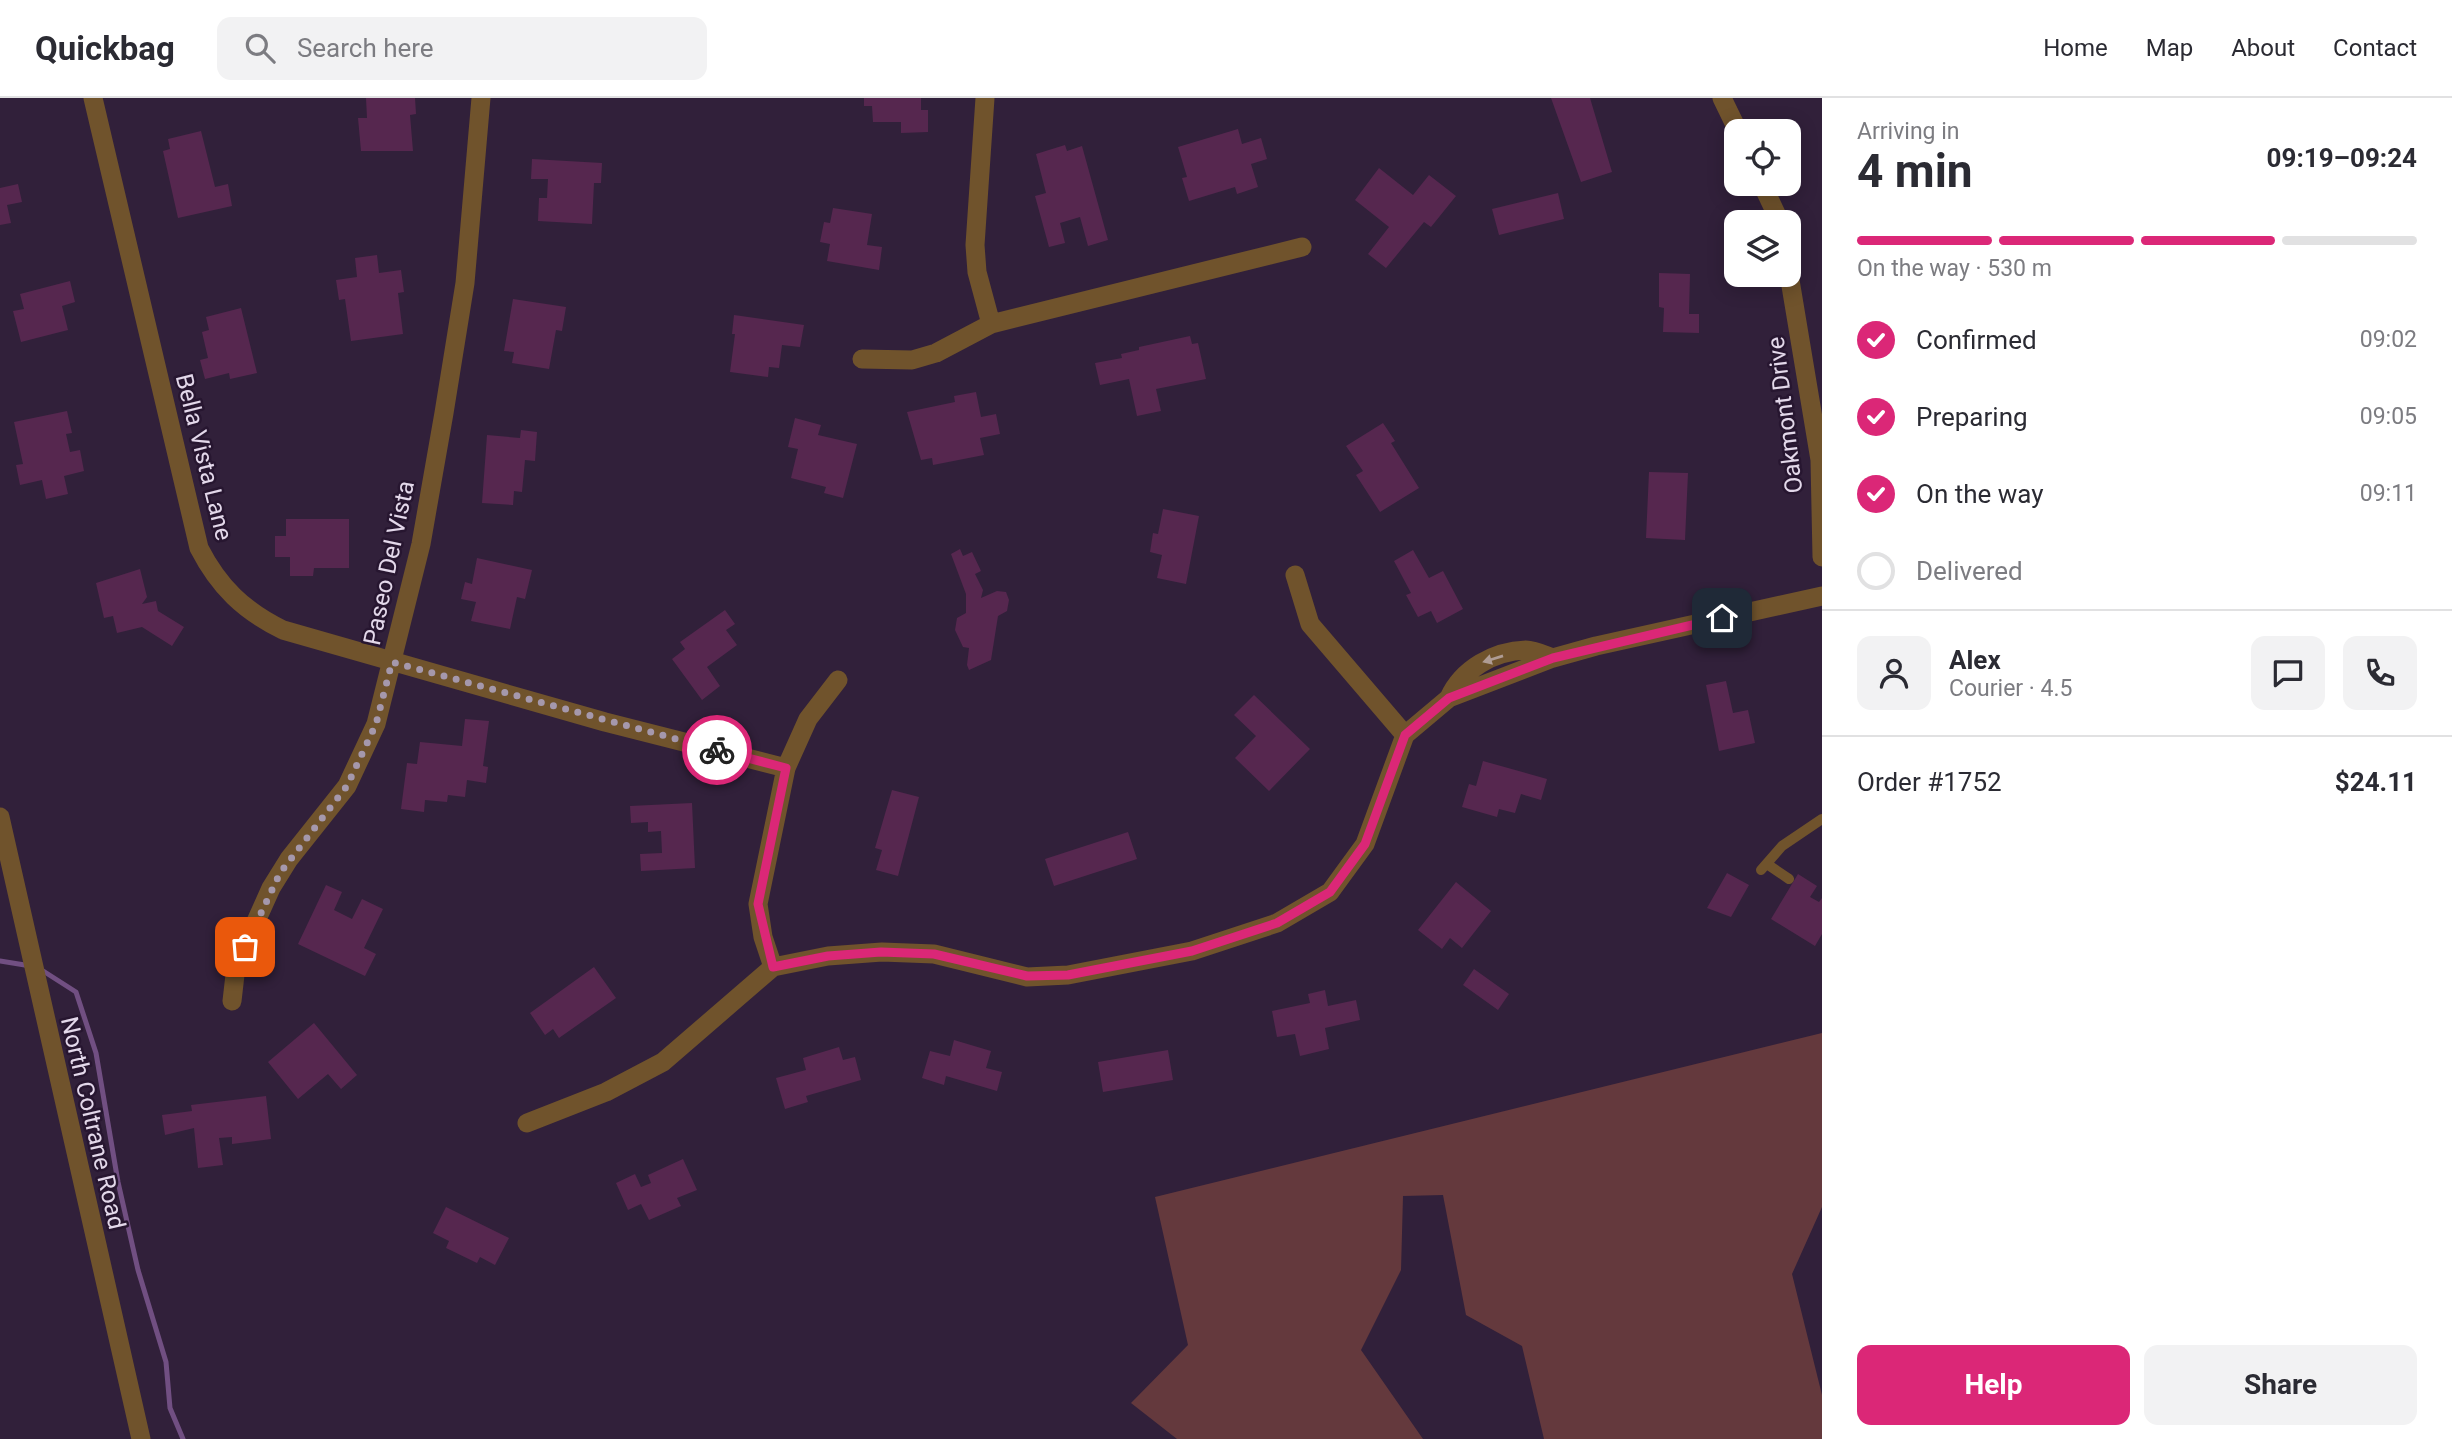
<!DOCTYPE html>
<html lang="en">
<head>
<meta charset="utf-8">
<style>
	body { margin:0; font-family:Roboto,sans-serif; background:#f2f2f3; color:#2b2b33; height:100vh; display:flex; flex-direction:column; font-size:26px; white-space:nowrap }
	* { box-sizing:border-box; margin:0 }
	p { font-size:23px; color:#7c7c81 }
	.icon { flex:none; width:38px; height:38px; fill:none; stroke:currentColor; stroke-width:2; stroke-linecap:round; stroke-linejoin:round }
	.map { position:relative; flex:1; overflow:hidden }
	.panel { display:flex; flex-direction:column; background:#fff; width:630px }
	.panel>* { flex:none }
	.controls { position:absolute; left:1724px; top:21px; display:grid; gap:14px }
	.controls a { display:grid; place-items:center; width:77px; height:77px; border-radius:14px; background:#fff; box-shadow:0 4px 18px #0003; font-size:35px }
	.pin { position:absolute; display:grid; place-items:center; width:60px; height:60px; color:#fff; margin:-30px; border-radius:14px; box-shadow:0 4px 10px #0006 }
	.courier { position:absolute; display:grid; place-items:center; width:70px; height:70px; margin:-35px; border:5px solid #db2777; border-radius:50%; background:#fff; color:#222; box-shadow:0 2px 9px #0007 }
	.head em { font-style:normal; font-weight:700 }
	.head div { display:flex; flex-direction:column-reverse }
	.head { display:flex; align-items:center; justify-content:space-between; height:119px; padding:0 35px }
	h1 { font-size:46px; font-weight:700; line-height:52px }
	.bar { display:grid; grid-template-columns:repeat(4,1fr); gap:10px 7px; align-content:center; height:84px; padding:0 35px }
	.bar i { height:9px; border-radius:5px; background:#e1e1e2 }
	.bar .active { background:#db2777 }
	.bar p { grid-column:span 4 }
	.line { display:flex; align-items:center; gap:18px; padding:0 35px; border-top:2px solid #e1e1e2 }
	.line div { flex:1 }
	.round { display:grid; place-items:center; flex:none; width:74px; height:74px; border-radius:14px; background:#f2f2f3 }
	ol { padding:0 35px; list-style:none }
	li { display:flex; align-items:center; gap:21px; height:77px }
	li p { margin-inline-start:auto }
	li .icon { padding:7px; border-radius:50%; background:#db2777; color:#fff; stroke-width:4 }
	li:last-child { color:#7c7c81 }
	li i { width:38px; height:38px; border:4px solid #e1e1e2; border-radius:50% }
	.action { display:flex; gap:14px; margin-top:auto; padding:14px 35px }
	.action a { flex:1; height:80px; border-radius:14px; background:#db2777; color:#fff; font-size:28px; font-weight:700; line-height:80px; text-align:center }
	.action a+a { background:#f2f2f3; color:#2b2b33 }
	header { display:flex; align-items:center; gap:42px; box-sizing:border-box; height:98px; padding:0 35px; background:#fff; border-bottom:2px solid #e1e1e2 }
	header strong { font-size:33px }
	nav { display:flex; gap:38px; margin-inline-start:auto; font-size:24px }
	.search { width:490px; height:63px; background:#f2f2f3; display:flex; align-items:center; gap:18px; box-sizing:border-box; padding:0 24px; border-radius:14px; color:#7c7c81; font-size:26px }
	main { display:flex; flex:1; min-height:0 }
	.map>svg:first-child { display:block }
</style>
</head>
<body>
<header>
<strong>Quickbag</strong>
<div class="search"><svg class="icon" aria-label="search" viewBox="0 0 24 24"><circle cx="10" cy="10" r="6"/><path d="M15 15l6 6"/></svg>Search here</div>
<nav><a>Home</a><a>Map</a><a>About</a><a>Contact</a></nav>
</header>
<main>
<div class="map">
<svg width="1822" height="1341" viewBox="0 0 1822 1341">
	<rect width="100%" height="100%" fill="#31203a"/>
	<path fill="#64393d" d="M 1822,935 L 1822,1109 L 1792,1176 L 1822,1297 L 1822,1341 L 1544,1341 L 1522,1248 L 1466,1217 L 1443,1097 L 1403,1098 L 1401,1172 L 1361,1252 L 1423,1341 L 1177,1341 L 1131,1305 L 1188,1247 L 1155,1099 Z"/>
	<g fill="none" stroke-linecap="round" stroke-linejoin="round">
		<path stroke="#714f82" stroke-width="5" d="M 0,863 L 31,868
			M 40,871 L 76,894 L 96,955 L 118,1084 L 138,1172 L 166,1264 L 170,1310 L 183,1341"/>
	</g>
	<path fill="#56274f" d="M 366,0 L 415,0 L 416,16 L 410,17 L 413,53 L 361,53 L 358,20 L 367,20 Z
		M 864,0 L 921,0 L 921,12 L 928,12 L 928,34 L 901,35 L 901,24 L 873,24 L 872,8 L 864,8 Z
		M 1551,0 L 1590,0 L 1612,74 L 1581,84 Z
		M 1238,31 L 1242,46 L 1261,40 L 1267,61 L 1251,66 L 1258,89 L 1237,96 L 1235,89 L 1189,103 L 1182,80 L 1187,79 L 1178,49 Z
		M 201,33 L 215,89 L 228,86 L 232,108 L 178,120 L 163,53 L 170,51 L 168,41 Z
		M 1065,47 L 1067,53 L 1082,48 L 1108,142 L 1088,148 L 1080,119 L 1060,125 L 1065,145 L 1049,149 L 1035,98 L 1046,95 L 1036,56 Z
		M 532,61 L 602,65 L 601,85 L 594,85 L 592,126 L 538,123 L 539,100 L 547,100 L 548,81 L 531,81 Z
		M 1379,70 L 1413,97 L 1429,77 L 1456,98 L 1431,129 L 1424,124 L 1386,170 L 1368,156 L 1389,129 L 1355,102 Z
		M 18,86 L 22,104 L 7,107 L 11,125 L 0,127 L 0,90 Z
		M 1558,95 L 1564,121 L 1499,137 L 1492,111 Z
		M 833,110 L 872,116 L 867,147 L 882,149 L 879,172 L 827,163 L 830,146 L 820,144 L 824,124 L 830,125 Z
		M 377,157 L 379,175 L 401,172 L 404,194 L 398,195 L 403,236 L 351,243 L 345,201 L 339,202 L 336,182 L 357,179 L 355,160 Z
		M 1659,175 L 1690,176 L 1689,216 L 1699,216 L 1699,235 L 1663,234 L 1664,210 L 1659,209 Z
		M 70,183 L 75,204 L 62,208 L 68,232 L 21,244 L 13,213 L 24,211 L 20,196 Z
		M 513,201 L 566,209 L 562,233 L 556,232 L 549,271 L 512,265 L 514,254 L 504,253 Z
		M 241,210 L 257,275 L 230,281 L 229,275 L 205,281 L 200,262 L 208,260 L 202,234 L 209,232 L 206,219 Z
		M 734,217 L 804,227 L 800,249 L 782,247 L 779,270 L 769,269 L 768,279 L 730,274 L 735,236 L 732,236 Z
		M 1190,238 L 1192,246 L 1198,245 L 1206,281 L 1156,291 L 1161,313 L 1137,318 L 1129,281 L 1100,287 L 1095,265 L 1122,260 L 1121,256 L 1139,252 L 1139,249 Z
		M 976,294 L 981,319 L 996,316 L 1000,336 L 980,340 L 984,357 L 933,367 L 932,360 L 921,362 L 907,314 L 955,304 L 954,298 Z
		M 67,313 L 72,335 L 66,336 L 70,354 L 80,352 L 84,373 L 64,378 L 68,396 L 46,401 L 42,382 L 20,387 L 16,367 L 23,366 L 14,324 Z
		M 795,320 L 821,327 L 818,337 L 857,346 L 843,400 L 824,395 L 826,389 L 791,380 L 798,351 L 788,349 Z
		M 1383,325 L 1395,343 L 1391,345 L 1419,390 L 1380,414 L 1356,377 L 1363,373 L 1346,348 Z
		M 521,332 L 537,334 L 535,363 L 525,362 L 522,394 L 514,393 L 513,407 L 482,405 L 487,337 L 520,340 Z
		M 1649,374 L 1688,375 L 1685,442 L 1646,440 Z
		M 1163,411 L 1199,418 L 1186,486 L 1157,480 L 1162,457 L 1150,454 L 1153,435 L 1158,436 Z
		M 286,421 L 349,421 L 349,470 L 314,470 L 313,478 L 290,478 L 290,459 L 275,459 L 275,438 L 286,438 Z
		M 960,451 L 963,458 L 972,454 L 981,473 L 975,476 L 983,492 L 981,500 L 997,493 L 1006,494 L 1009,502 L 1007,513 L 998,518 L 991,562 L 969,572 L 967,567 L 969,550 L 963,549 L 955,532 L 957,520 L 966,515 L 966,496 L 951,456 Z
		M 1413,452 L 1429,480 L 1443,473 L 1463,511 L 1437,525 L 1431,513 L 1418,519 L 1406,497 L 1411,495 L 1394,463 Z
		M 477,460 L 532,472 L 525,501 L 517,499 L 510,531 L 471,523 L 476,504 L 461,501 L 465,484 L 472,486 Z
		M 140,471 L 147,499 L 142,506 L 156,503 L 158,513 L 184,529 L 172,548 L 142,529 L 117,535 L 113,518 L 104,520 L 96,485 Z
		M 725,512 L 735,526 L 726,532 L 737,547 L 707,569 L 720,588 L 702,602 L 672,561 L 685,551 L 680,544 Z
		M 1726,583 L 1733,615 L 1748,612 L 1755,645 L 1719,653 L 1706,587 Z
		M 1254,597 L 1310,651 L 1269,693 L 1235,660 L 1256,638 L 1234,617 Z
		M 465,621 L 489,623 L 483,668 L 488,669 L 486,685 L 467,682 L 465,699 L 448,697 L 447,704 L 425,702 L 424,714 L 401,711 L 407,665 L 417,666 L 420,644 L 462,648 Z
		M 1483,663 L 1547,681 L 1541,702 L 1521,696 L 1515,715 L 1499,711 L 1497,719 L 1462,709 L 1469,686 L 1476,688 Z
		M 892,692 L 919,699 L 898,778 L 876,772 L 882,752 L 875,750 Z
		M 692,705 L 695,770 L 641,773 L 640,756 L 662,755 L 661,733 L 648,734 L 648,724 L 631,725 L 630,708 Z
		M 1128,734 L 1137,761 L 1054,788 L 1045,761 Z
		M 1727,775 L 1749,787 L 1731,819 L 1707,810 Z
		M 1798,776 L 1817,788 L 1810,799 L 1819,804 L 1822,800 L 1822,836 L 1815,848 L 1771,821 Z
		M 1456,784 L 1491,813 L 1462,850 L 1450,840 L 1442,851 L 1418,832 Z
		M 326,787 L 342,794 L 334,812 L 352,821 L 362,801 L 383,811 L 364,850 L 376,856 L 365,878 L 298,846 Z
		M 594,869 L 616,900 L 559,940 L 553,931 L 545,937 L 530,915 Z
		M 1474,871 L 1509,896 L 1498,912 L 1463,887 Z
		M 1325,892 L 1328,908 L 1356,902 L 1360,922 L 1325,930 L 1329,951 L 1300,958 L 1295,936 L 1277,939 L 1272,913 L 1310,905 L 1308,896 Z
		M 314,925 L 357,977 L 341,991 L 328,976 L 298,1001 L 268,964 Z
		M 954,942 L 991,953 L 986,970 L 1002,974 L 997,993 L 946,978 L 944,987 L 922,980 L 930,953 L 950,958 Z
		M 839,949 L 843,962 L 855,959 L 861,982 L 806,998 L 808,1004 L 785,1011 L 776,980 L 806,972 L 803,960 Z
		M 1168,952 L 1173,982 L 1103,994 L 1098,964 Z
		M 266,998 L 271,1041 L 232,1046 L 232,1039 L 219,1040 L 223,1067 L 198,1070 L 194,1030 L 165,1037 L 162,1017 L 192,1013 L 191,1007 Z
		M 683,1061 L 697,1092 L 677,1100 L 681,1108 L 649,1122 L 641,1106 L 628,1112 L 616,1085 L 635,1076 L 641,1089 L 651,1085 L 648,1077 Z
		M 446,1109 L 509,1140 L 495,1167 L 480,1159 L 477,1165 L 446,1150 L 449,1143 L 433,1135 Z"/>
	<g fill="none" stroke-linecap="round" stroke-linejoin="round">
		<path stroke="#70532c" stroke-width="10" d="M 1767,766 L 1789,781
			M 1761,772 L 1782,748 L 1822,721"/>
		<path stroke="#70532c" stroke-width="19" d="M 93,0 L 199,450 C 219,489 244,513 283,532 L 605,624 L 786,670
			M 985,0 L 975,147 L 977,174 L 991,226
			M 1722,0 L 1738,33
			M 1762,86 L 1780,124
			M 1788,170 L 1820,362 L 1822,459
			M 862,261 L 912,262 L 936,255 L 991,226 L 1302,149
			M 1295,477 L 1310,526 L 1405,637
			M 1449,600 C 1462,571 1494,553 1526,552 C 1534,552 1545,557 1553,560
			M 0,719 L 141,1341
			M 773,869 L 763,839 L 758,806 L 786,670 L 808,621 L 838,582
			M 232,903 L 236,868 L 271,790 L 289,761 L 347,688 L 376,626 L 421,446 L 444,315 L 465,185 L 481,0
			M 527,1025 L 606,994 L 663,964 L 773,869 L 828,858 L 882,854 L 934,856 L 1027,879 L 1068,877 L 1192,853 L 1277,825 L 1330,794 L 1365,746 L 1405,637 L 1449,600 L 1553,560 L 1596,548 L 1822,498"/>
	</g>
	<defs><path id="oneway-solid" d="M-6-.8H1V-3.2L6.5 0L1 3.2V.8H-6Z" transform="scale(1.75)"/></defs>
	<use fill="#af9c94" href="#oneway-solid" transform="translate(1493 561) rotate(163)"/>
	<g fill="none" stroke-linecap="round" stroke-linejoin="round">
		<path stroke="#a598ac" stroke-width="7" stroke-dasharray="0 12.6" d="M 245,849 L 280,775 L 347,688 L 376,626 L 392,564 L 717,652"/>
		<path stroke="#db2777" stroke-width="9" d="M 717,652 L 786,670 L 758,806 L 773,869 L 828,858 L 881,854 L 934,856 L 1027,878 L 1068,877 L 1192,853 L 1277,825 L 1330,794 L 1365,746 L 1405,637 L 1449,600 L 1553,560 L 1722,520"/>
	</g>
	<g text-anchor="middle" stroke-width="5" stroke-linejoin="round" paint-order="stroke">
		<g font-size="24" fill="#e3d8ea" stroke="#271630">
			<text transform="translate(1785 317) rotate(-97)" y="8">Oakmont Drive</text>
			<text transform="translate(204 359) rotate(76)" y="8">Bella Vista Lane</text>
			<text transform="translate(389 465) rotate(-78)" y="8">Paseo Del Vista</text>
			<text transform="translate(93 1025) rotate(77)" y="8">North Coltrane Road</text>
		</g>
	</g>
</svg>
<div class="controls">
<a><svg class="icon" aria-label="locate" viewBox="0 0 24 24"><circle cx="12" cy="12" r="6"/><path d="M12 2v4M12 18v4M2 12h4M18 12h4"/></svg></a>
<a><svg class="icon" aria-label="layers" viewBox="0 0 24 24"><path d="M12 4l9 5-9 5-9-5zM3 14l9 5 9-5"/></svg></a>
</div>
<div class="pin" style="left:245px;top:849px;background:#ea580c"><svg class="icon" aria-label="bag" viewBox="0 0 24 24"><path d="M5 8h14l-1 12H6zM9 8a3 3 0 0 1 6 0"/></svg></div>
<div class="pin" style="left:1722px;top:520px;background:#1f2937"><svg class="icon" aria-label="home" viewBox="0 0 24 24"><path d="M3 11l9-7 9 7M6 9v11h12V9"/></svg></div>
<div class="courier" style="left:717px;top:652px"><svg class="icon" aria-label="bike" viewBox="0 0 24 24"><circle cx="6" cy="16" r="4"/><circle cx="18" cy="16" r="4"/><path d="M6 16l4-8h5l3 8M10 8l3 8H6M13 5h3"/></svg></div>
</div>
<section class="panel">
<div class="head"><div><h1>4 min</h1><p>Arriving in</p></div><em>09:19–09:24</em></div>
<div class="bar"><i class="active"></i><i class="active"></i><i class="active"></i><i></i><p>On the way · 530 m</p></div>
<ol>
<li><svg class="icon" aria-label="check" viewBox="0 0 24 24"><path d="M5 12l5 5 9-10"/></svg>Confirmed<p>09:02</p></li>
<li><svg class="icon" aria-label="check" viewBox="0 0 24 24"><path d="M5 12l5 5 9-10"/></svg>Preparing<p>09:05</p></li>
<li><svg class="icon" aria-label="check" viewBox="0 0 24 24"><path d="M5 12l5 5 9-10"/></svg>On the way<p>09:11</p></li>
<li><i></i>Delivered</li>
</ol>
<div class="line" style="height:126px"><a class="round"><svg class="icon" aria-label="person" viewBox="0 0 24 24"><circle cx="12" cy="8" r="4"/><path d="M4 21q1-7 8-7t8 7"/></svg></a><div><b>Alex</b><p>Courier · 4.5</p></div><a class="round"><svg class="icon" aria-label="chat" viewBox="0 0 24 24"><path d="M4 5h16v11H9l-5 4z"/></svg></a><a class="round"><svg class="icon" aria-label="phone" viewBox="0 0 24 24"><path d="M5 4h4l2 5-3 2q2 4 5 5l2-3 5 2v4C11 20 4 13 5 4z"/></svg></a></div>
<div class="line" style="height:91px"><div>Order #1752</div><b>$24.11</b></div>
<div class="action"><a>Help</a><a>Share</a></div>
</section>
</main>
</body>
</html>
